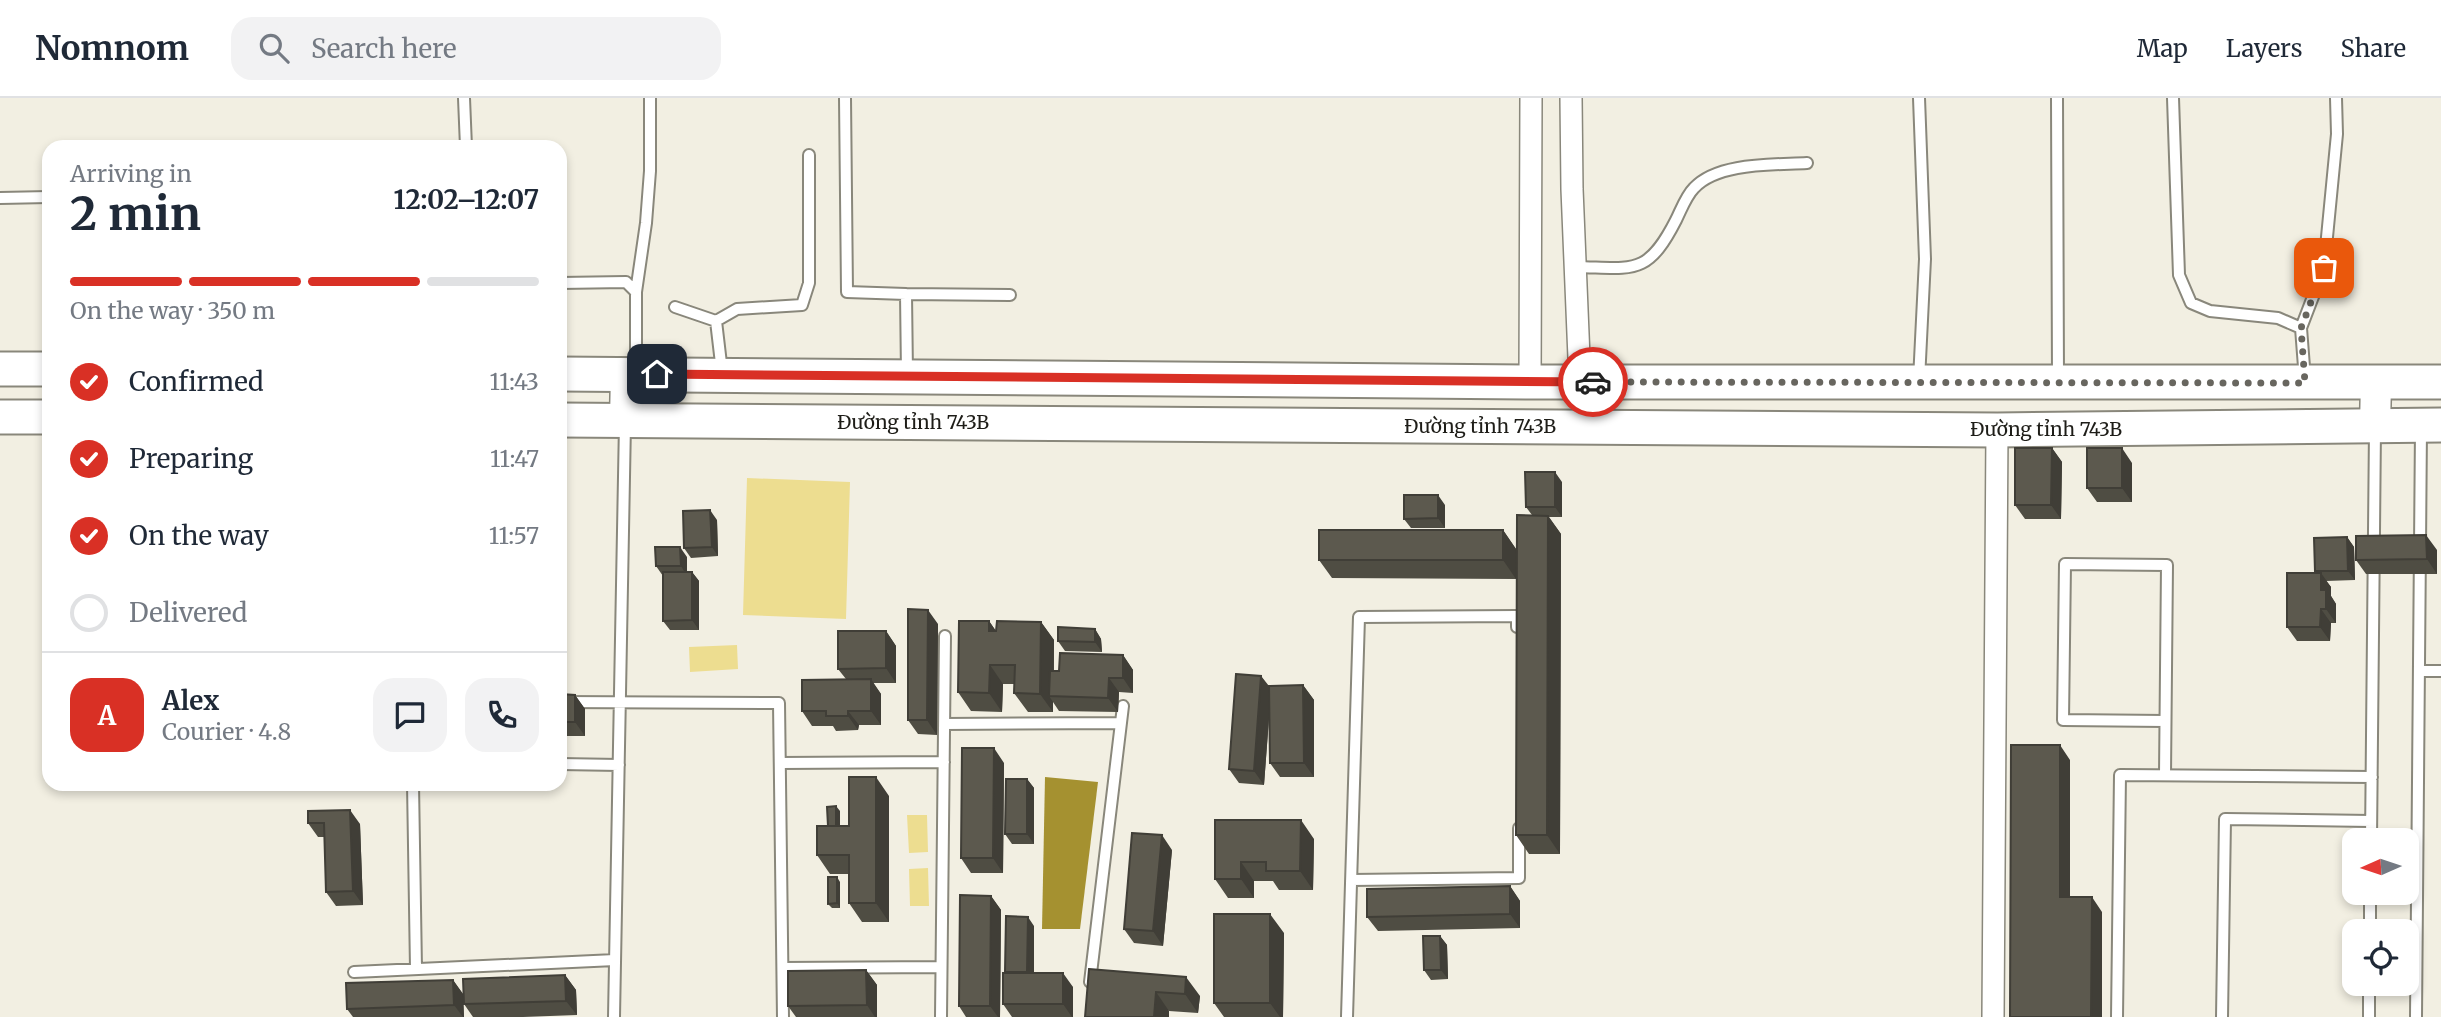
<!DOCTYPE html>
<html lang="en">
<head>
<meta charset="utf-8">
<style>
	body { margin:0; font-family:Merriweather,serif; background:#f2f2f3; color:#1f2937; height:100vh; display:flex; flex-direction:column; font-size:26px; white-space:nowrap }
	* { box-sizing:border-box; margin:0 }
	p { font-size:23px; color:#747a83 }
	.icon { flex:none; width:38px; height:38px; fill:none; stroke:currentColor; stroke-width:2; stroke-linecap:round; stroke-linejoin:round }
	.map { position:relative; flex:1; overflow:hidden }
	.details { position:absolute; left:42px; top:42px; width:525px; height:651px; display:flex; flex-direction:column; background:#fff; border-radius:21px; box-shadow:0 4px 10px #0003 }
	.details>* { flex:none }
	.needle { width:46px; rotate:267deg }
	.buttons { position:absolute; left:2342px; top:730px; display:grid; gap:14px }
	.buttons a { display:grid; place-items:center; width:77px; height:77px; border-radius:14px; background:#fff; box-shadow:0 4px 10px #0003; font-size:35px }
	.pin { position:absolute; display:grid; place-items:center; width:60px; height:60px; color:#fff; margin:-30px; border-radius:14px; box-shadow:0 4px 10px #0006 }
	.courier { position:absolute; display:grid; place-items:center; width:70px; height:70px; margin:-35px; border:5px solid #d93025; border-radius:50%; background:#fff; color:#222; box-shadow:0 2px 9px #0007 }
	.summary em { font-style:normal; font-weight:700 }
	.summary div { display:flex; flex-direction:column-reverse }
	.summary { display:flex; align-items:center; justify-content:space-between; height:119px; padding:0 28px }
	h1 { font-size:46px; font-weight:700; line-height:52px }
	.bar { display:grid; grid-template-columns:repeat(4,1fr); gap:10px 7px; align-content:center; height:84px; padding:0 28px }
	.bar i { height:9px; border-radius:5px; background:#e0e1e3 }
	.bar .active { background:#d93025 }
	.bar p { grid-column:span 4 }
	.line { display:flex; align-items:center; gap:18px; padding:0 28px; border-top:2px solid #e0e1e3 }
	.line div { flex:1 }
	.round { display:grid; place-items:center; flex:none; width:74px; height:74px; border-radius:21px; background:#f2f2f3 }
	ol { padding:0 28px; list-style:none }
	li { display:flex; align-items:center; gap:21px; height:77px }
	li p { margin-inline-start:auto }
	li .icon { padding:7px; border-radius:50%; background:#d93025; color:#fff; stroke-width:4 }
	li:last-child { color:#747a83 }
	li i { width:38px; height:38px; border:4px solid #e0e1e3; border-radius:50% }
	header { display:flex; align-items:center; gap:42px; box-sizing:border-box; height:98px; padding:0 35px; background:#fff; border-bottom:2px solid #e0e1e3 }
	header strong { font-size:33px }
	nav { display:flex; gap:38px; margin-inline-start:auto; font-size:24px }
	.search { width:490px; height:63px; background:#f2f2f3; display:flex; align-items:center; gap:18px; box-sizing:border-box; padding:0 24px; border-radius:21px; color:#747a83; font-size:26px }
	.map>svg:first-child { display:block }
</style>
</head>
<body>
<header>
<strong>Nomnom</strong>
<div class="search"><svg class="icon" aria-label="search" viewBox="0 0 24 24"><circle cx="10" cy="10" r="6"/><path d="M15 15l6 6"/></svg>Search here</div>
<nav><a>Map</a><a>Layers</a><a>Share</a></nav>
</header>
<div class="map">
<svg width="2441" height="919" viewBox="0 0 2441 919">
	<rect width="100%" height="100%" fill="#f2efe2"/>
	<path fill="#eddd90" d="M 747,380 L 850,384 L 846,521 L 743,517 Z
		M 737,547 L 738,571 L 690,574 L 689,549 Z
		M 907,717 L 927,717 L 928,754 L 909,755 Z
		M 928,770 L 929,808 L 910,808 L 909,771 Z"/>
	<path fill="#a59130" d="M 1045,679 L 1098,684 L 1080,831 L 1042,831 Z"/>
	<g fill="none" stroke-linecap="round" stroke-linejoin="round">
		<g stroke="#89877b" stroke-width="14">
			<path id="lane" d="M 464,0 L 466,49
				M 845,0 L 847,194 L 906,196 L 907,276
				M 1919,0 L 1925,161 L 1919,282
				M 2057,0 L 2058,280
				M 2173,0 L 2179,177 L 2191,205 L 2210,213 L 2278,220 L 2301,230 L 2305,282
				M 0,100 L 49,99
				M 1576,169 C 1633,170 1647,179 1676,122 C 1681,112 1686,98 1694,90 C 1718,64 1774,67 1807,65
				M 560,185 L 626,184 L 636,194 L 636,273
				M 636,194 L 646,125 L 650,73 L 650,0
				M 906,196 L 1010,197
				M 675,209 L 716,223
				M 2301,230 L 2324,170 L 2337,36 L 2336,0
				M 722,274 L 716,223 L 737,211 L 802,207 L 809,185 L 809,57
				M 2419,573 L 2441,573
				M 560,604 L 779,605 L 783,919
				M 944,626 L 1121,625
				M 780,665 L 944,664
				M 560,666 L 619,667
				M 2165,677 L 2167,467 L 2065,466 L 2063,622 L 2165,623
				M 413,686 L 416,871
				M 2371,742 L 2375,330
				M 1351,782 L 1519,780 L 1519,730
				M 2370,833 L 2370,794
				M 783,870 L 941,869
				M 354,874 L 615,862
				M 1090,884 L 1123,608
				M 614,919 L 625,325
				M 941,919 L 945,538
				M 1347,919 L 1359,519 L 1517,518 L 1517,529
				M 2117,919 L 2120,677 L 2372,679
				M 2222,919 L 2225,721 L 2371,723
				M 2369,919 L 2369,886
				M 2416,919 L 2421,330"/>
		</g>
		<g stroke="#89877b" stroke-width="24">
			<path id="street" d="M 1571,0 L 1572,91 L 1580,284
				M 1530,284 L 1531,0
				M 1993,919 L 1997,332"/>
		</g>
		<g stroke="#89877b" stroke-width="33">
			<path id="secondary" d="M 625,322 L 626,276
				M 2375,328 L 2376,284"/>
		</g>
		<g stroke="#89877b" stroke-width="37">
			<path id="primary" d="M 0,271 L 49,271
				M 560,276 L 1530,284 L 2441,284
				M 0,319 L 49,319
				M 560,322 L 1997,332 L 2441,327"/>
		</g>
		<use href="#lane" stroke="#fff" stroke-width="10"/>
		<use href="#street" stroke="#fff" stroke-width="21"/>
		<use href="#secondary" stroke="#fff" stroke-width="30"/>
		<use href="#primary" stroke="#fff" stroke-width="33"/>
	</g>
	<path fill="#4f4d43" d="M 2052,350 L 2062,364 L 2061,421 L 2025,421 L 2015,407 Z
		M 2132,365 L 2132,404 L 2097,404 L 2087,390 Z
		M 1562,384 L 1562,419 L 1549,419 L 1561,436 L 1560,756 L 1529,756 L 1516,737 L 1532,417 L 1526,409 Z
		M 1445,407 L 1445,430 L 1411,430 L 1404,421 Z
		M 717,422 L 718,458 L 691,460 L 684,450 Z
		M 1503,432 L 1516,451 L 1516,481 L 1332,480 L 1319,462 Z
		M 2347,439 L 2354,449 L 2355,482 L 2326,483 L 2331,489 L 2331,498 L 2336,506 L 2336,525 L 2331,525 L 2330,543 L 2297,543 L 2287,529 L 2316,475 L 2315,473 Z
		M 2437,452 L 2437,476 L 2366,476 L 2356,462 Z
		M 687,459 L 687,474 L 692,474 L 699,483 L 699,532 L 670,532 L 663,523 L 663,478 L 656,468 Z
		M 989,523 L 996,533 L 1041,524 L 1054,542 L 1054,573 L 1059,573 L 1123,557 L 1133,572 L 1133,595 L 1119,594 L 1118,614 L 1059,613 L 1053,604 L 1053,614 L 1028,614 L 1014,595 L 1015,586 L 1003,586 L 1002,614 L 971,613 L 958,594 Z
		M 938,526 L 937,637 L 918,636 L 908,622 Z
		M 1095,531 L 1101,541 L 1102,554 L 1065,553 L 1058,543 Z
		M 886,533 L 896,548 L 896,585 L 873,585 L 881,596 L 881,627 L 859,627 L 858,632 L 836,633 L 833,628 L 812,628 L 802,613 L 846,581 L 838,571 Z
		M 1261,578 L 1269,588 L 1303,587 L 1314,602 L 1314,679 L 1280,679 L 1270,665 L 1269,621 L 1264,687 L 1239,685 L 1229,671 Z
		M 560,596 L 575,597 L 585,611 L 585,638 L 560,638 Z
		M 1004,665 L 1003,775 L 971,775 L 961,760 Z
		M 1027,681 L 1034,690 L 1034,746 L 1012,746 L 1005,736 Z
		M 889,698 L 889,824 L 862,824 L 849,805 L 849,776 L 830,776 L 817,757 L 828,728 L 840,713 L 840,728 L 849,728 Z
		M 308,713 L 360,726 L 363,807 L 336,808 L 326,794 L 325,739 L 318,739 L 308,725 Z
		M 1215,722 L 1314,741 L 1313,792 L 1279,792 L 1273,783 L 1254,783 L 1254,800 L 1228,800 L 1215,781 Z
		M 1172,752 L 1163,848 L 1134,845 L 1124,831 Z
		M 840,784 L 840,810 L 832,810 L 828,806 Z
		M 1510,788 L 1520,803 L 1520,830 L 1378,833 L 1367,819 Z
		M 991,798 L 1001,812 L 1000,919 L 966,919 L 959,908 Z
		M 1034,828 L 1034,875 L 1073,889 L 1073,919 L 1012,919 L 1003,906 L 1006,875 Z
		M 1284,835 L 1283,919 L 1224,919 L 1214,905 Z
		M 1440,838 L 1447,847 L 1448,881 L 1431,882 L 1424,872 Z
		M 1089,871 L 1200,898 L 1198,915 L 1169,913 Z
		M 866,872 L 877,887 L 877,919 L 796,919 L 788,908 Z
		M 565,877 L 576,892 L 577,917 L 523,919 L 473,919 L 464,906 Z
		M 453,882 L 463,896 L 464,919 L 353,919 L 347,911 Z"/>
	<path fill="#403e37" d="M 2052,350 L 2062,364 L 2061,421 L 2051,407 Z
		M 2122,350 L 2132,365 L 2132,404 L 2122,390 Z
		M 1555,374 L 1562,384 L 1562,419 L 1555,409 Z
		M 1438,397 L 1445,407 L 1445,430 L 1438,420 Z
		M 710,412 L 717,422 L 718,458 L 712,449 Z
		M 1548,418 L 1561,436 L 1560,756 L 1547,737 Z
		M 1503,432 L 1516,451 L 1516,481 L 1503,462 Z
		M 2426,437 L 2437,452 L 2437,476 L 2427,461 Z
		M 2347,439 L 2354,449 L 2355,482 L 2348,473 Z
		M 680,449 L 687,459 L 687,478 L 681,468 Z
		M 692,474 L 699,483 L 699,532 L 692,522 Z
		M 2321,475 L 2331,489 L 2331,498 L 2336,506 L 2336,525 L 2326,511 L 2321,492 Z
		M 2321,511 L 2331,525 L 2330,543 L 2320,529 Z
		M 928,512 L 938,526 L 937,637 L 927,622 Z
		M 989,523 L 1002,542 L 989,533 Z
		M 1041,524 L 1054,542 L 1053,598 L 1049,598 L 1053,604 L 1053,614 L 1040,596 Z
		M 1095,531 L 1101,541 L 1102,554 L 1095,544 Z
		M 886,533 L 896,548 L 896,585 L 886,570 Z
		M 1123,557 L 1133,572 L 1133,595 L 1123,580 Z
		M 990,567 L 1003,586 L 1002,614 L 989,595 Z
		M 1261,578 L 1271,592 L 1264,687 L 1254,673 Z
		M 1109,580 L 1119,594 L 1118,614 L 1108,600 Z
		M 871,581 L 881,596 L 881,627 L 871,613 Z
		M 1303,587 L 1314,602 L 1314,679 L 1304,665 Z
		M 575,597 L 585,611 L 585,638 L 575,624 Z
		M 848,613 L 859,627 L 858,632 L 848,618 Z
		M 2060,647 L 2070,662 L 2070,814 L 2060,799 Z
		M 994,650 L 1004,665 L 1003,775 L 993,760 Z
		M 876,679 L 889,698 L 889,824 L 876,805 Z
		M 1027,681 L 1034,690 L 1034,746 L 1027,736 Z
		M 836,708 L 840,713 L 840,740 L 837,735 Z
		M 350,712 L 360,726 L 363,807 L 353,793 Z
		M 1301,722 L 1314,741 L 1313,792 L 1300,773 Z
		M 1162,737 L 1172,752 L 1163,848 L 1153,833 Z
		M 1241,764 L 1254,783 L 1254,800 L 1241,781 Z
		M 837,779 L 840,784 L 840,810 L 837,805 Z
		M 1510,788 L 1520,803 L 1520,830 L 1510,816 Z
		M 991,798 L 1001,812 L 1000,919 L 998,919 L 990,908 Z
		M 2092,799 L 2102,814 L 2102,919 L 2091,919 Z
		M 1270,816 L 1284,835 L 1283,919 L 1280,919 L 1270,905 Z
		M 1028,819 L 1034,828 L 1034,884 L 1027,874 Z
		M 1440,838 L 1447,847 L 1448,881 L 1441,872 Z
		M 866,872 L 877,887 L 877,919 L 875,919 L 867,907 Z
		M 1063,875 L 1073,889 L 1073,919 L 1072,919 L 1063,906 Z
		M 565,877 L 576,892 L 577,917 L 566,903 Z
		M 1186,879 L 1200,898 L 1198,915 L 1185,896 Z
		M 453,882 L 463,896 L 464,919 L 463,919 L 454,907 Z
		M 1156,894 L 1169,913 L 1169,919 L 1154,919 Z"/>
	<path fill="#5c594e" stroke="#403e37" stroke-width="2" d="M 2015,350 L 2052,350 L 2051,407 L 2015,407 Z
		M 2087,350 L 2122,350 L 2122,390 L 2087,390 Z
		M 1525,374 L 1555,374 L 1555,409 L 1526,409 Z
		M 1404,397 L 1438,397 L 1438,420 L 1404,421 Z
		M 710,412 L 712,449 L 684,450 L 683,413 Z
		M 1517,417 L 1548,418 L 1547,737 L 1516,737 Z
		M 1319,432 L 1503,432 L 1503,462 L 1319,462 Z
		M 2426,437 L 2427,461 L 2356,462 L 2356,438 Z
		M 2347,439 L 2348,473 L 2315,473 L 2314,440 Z
		M 655,449 L 680,449 L 681,468 L 656,468 Z
		M 663,474 L 692,474 L 692,522 L 663,523 Z
		M 2287,475 L 2321,475 L 2321,492 L 2326,492 L 2326,511 L 2321,511 L 2320,529 L 2287,529 Z
		M 908,511 L 928,512 L 927,622 L 908,622 Z
		M 959,523 L 989,523 L 989,533 L 996,533 L 997,523 L 1041,524 L 1040,596 L 1014,595 L 1015,567 L 990,567 L 989,595 L 958,594 Z
		M 1058,529 L 1095,531 L 1095,544 L 1058,543 Z
		M 838,533 L 886,533 L 886,570 L 838,571 Z
		M 1060,555 L 1123,557 L 1123,580 L 1109,580 L 1108,600 L 1049,598 L 1050,573 L 1059,573 Z
		M 1236,576 L 1261,578 L 1254,673 L 1229,671 Z
		M 871,581 L 871,613 L 848,613 L 848,618 L 826,618 L 826,613 L 802,613 L 802,582 Z
		M 1303,587 L 1304,665 L 1270,665 L 1269,588 Z
		M 560,596 L 575,597 L 575,624 L 560,624 Z
		M 2011,647 L 2060,647 L 2060,799 L 2092,799 L 2091,919 L 2010,919 Z
		M 962,650 L 994,650 L 993,760 L 961,760 Z
		M 849,679 L 876,679 L 876,805 L 849,805 L 849,757 L 817,757 L 817,728 L 849,728 Z
		M 1006,681 L 1027,681 L 1027,736 L 1005,736 Z
		M 836,708 L 836,728 L 828,728 L 827,709 Z
		M 350,712 L 353,793 L 326,794 L 324,725 L 308,725 L 308,713 Z
		M 1215,722 L 1301,722 L 1300,773 L 1266,773 L 1266,764 L 1241,764 L 1241,781 L 1215,781 Z
		M 1132,735 L 1162,737 L 1153,833 L 1124,831 Z
		M 828,779 L 837,779 L 837,805 L 828,806 Z
		M 1510,788 L 1510,816 L 1367,819 L 1367,791 Z
		M 960,797 L 991,798 L 990,908 L 959,908 Z
		M 1214,816 L 1270,816 L 1270,905 L 1214,905 Z
		M 1006,818 L 1028,819 L 1027,874 L 1005,874 Z
		M 1423,838 L 1440,838 L 1441,872 L 1424,872 Z
		M 1089,871 L 1186,879 L 1185,896 L 1156,894 L 1154,919 L 1085,919 Z
		M 866,872 L 867,907 L 788,908 L 788,873 Z
		M 1003,875 L 1063,875 L 1063,906 L 1003,906 Z
		M 565,877 L 566,903 L 464,906 L 463,881 Z
		M 453,882 L 454,907 L 347,911 L 346,885 Z"/>
	<g fill="none" stroke-linecap="round" stroke-linejoin="round">
		<path stroke="#68665f" stroke-width="7" stroke-dasharray="0 12.6" d="M 1593,284 L 2305,285 L 2301,230 L 2324,170"/>
		<path stroke="#d93025" stroke-width="9" d="M 657,276 L 1593,284"/>
	</g>
	<g text-anchor="middle" stroke-width="7" stroke-linejoin="round" paint-order="stroke">
		<g font-size="19" fill="#1e1d18" stroke="#fff">
			<text x="913" y="331">Đường tỉnh 743B</text>
			<text x="1480" y="335">Đường tỉnh 743B</text>
			<text x="2046" y="338">Đường tỉnh 743B</text>
		</g>
	</g>
</svg>
<div class="buttons">
<a><svg class="needle" viewBox="-14 -14 28 28"><path d="M0-13l5 13h-10z" fill="#e53935"/><path d="M0 13l5-13h-10z" fill="#747a83"/></svg></a>
<a><svg class="icon" aria-label="locate" viewBox="0 0 24 24"><circle cx="12" cy="12" r="6"/><path d="M12 2v4M12 18v4M2 12h4M18 12h4"/></svg></a>
</div>
<div class="pin" style="left:2324px;top:170px;background:#ea580c"><svg class="icon" aria-label="bag" viewBox="0 0 24 24"><path d="M5 8h14l-1 12H6zM9 8a3 3 0 0 1 6 0"/></svg></div>
<div class="pin" style="left:657px;top:276px;background:#1f2937"><svg class="icon" aria-label="home" viewBox="0 0 24 24"><path d="M3 11l9-7 9 7M6 9v11h12V9"/></svg></div>
<div class="courier" style="left:1593px;top:284px"><svg class="icon" aria-label="car" viewBox="0 0 24 24"><path d="M5 17H2v-5l4-1 3-4h7l3 4 3 1v5h-3M9 17h6M6 11h13"/><circle cx="7" cy="17" r="2"/><circle cx="17" cy="17" r="2"/></svg></div>
<section class="details">
<div class="summary"><div><h1>2 min</h1><p>Arriving in</p></div><em>12:02–12:07</em></div>
<div class="bar"><i class="active"></i><i class="active"></i><i class="active"></i><i></i><p>On the way · 350 m</p></div>
<ol>
<li><svg class="icon" aria-label="check" viewBox="0 0 24 24"><path d="M5 12l5 5 9-10"/></svg>Confirmed<p>11:43</p></li>
<li><svg class="icon" aria-label="check" viewBox="0 0 24 24"><path d="M5 12l5 5 9-10"/></svg>Preparing<p>11:47</p></li>
<li><svg class="icon" aria-label="check" viewBox="0 0 24 24"><path d="M5 12l5 5 9-10"/></svg>On the way<p>11:57</p></li>
<li><i></i>Delivered</li>
</ol>
<div class="line" style="height:126px"><b class="round" style="background:#d93025;color:#fff">A</b><div><b>Alex</b><p>Courier · 4.8</p></div><a class="round"><svg class="icon" aria-label="chat" viewBox="0 0 24 24"><path d="M4 5h16v11H9l-5 4z"/></svg></a><a class="round"><svg class="icon" aria-label="phone" viewBox="0 0 24 24"><path d="M5 4h4l2 5-3 2q2 4 5 5l2-3 5 2v4C11 20 4 13 5 4z"/></svg></a></div>
</section>
</div>
</body>
</html>
